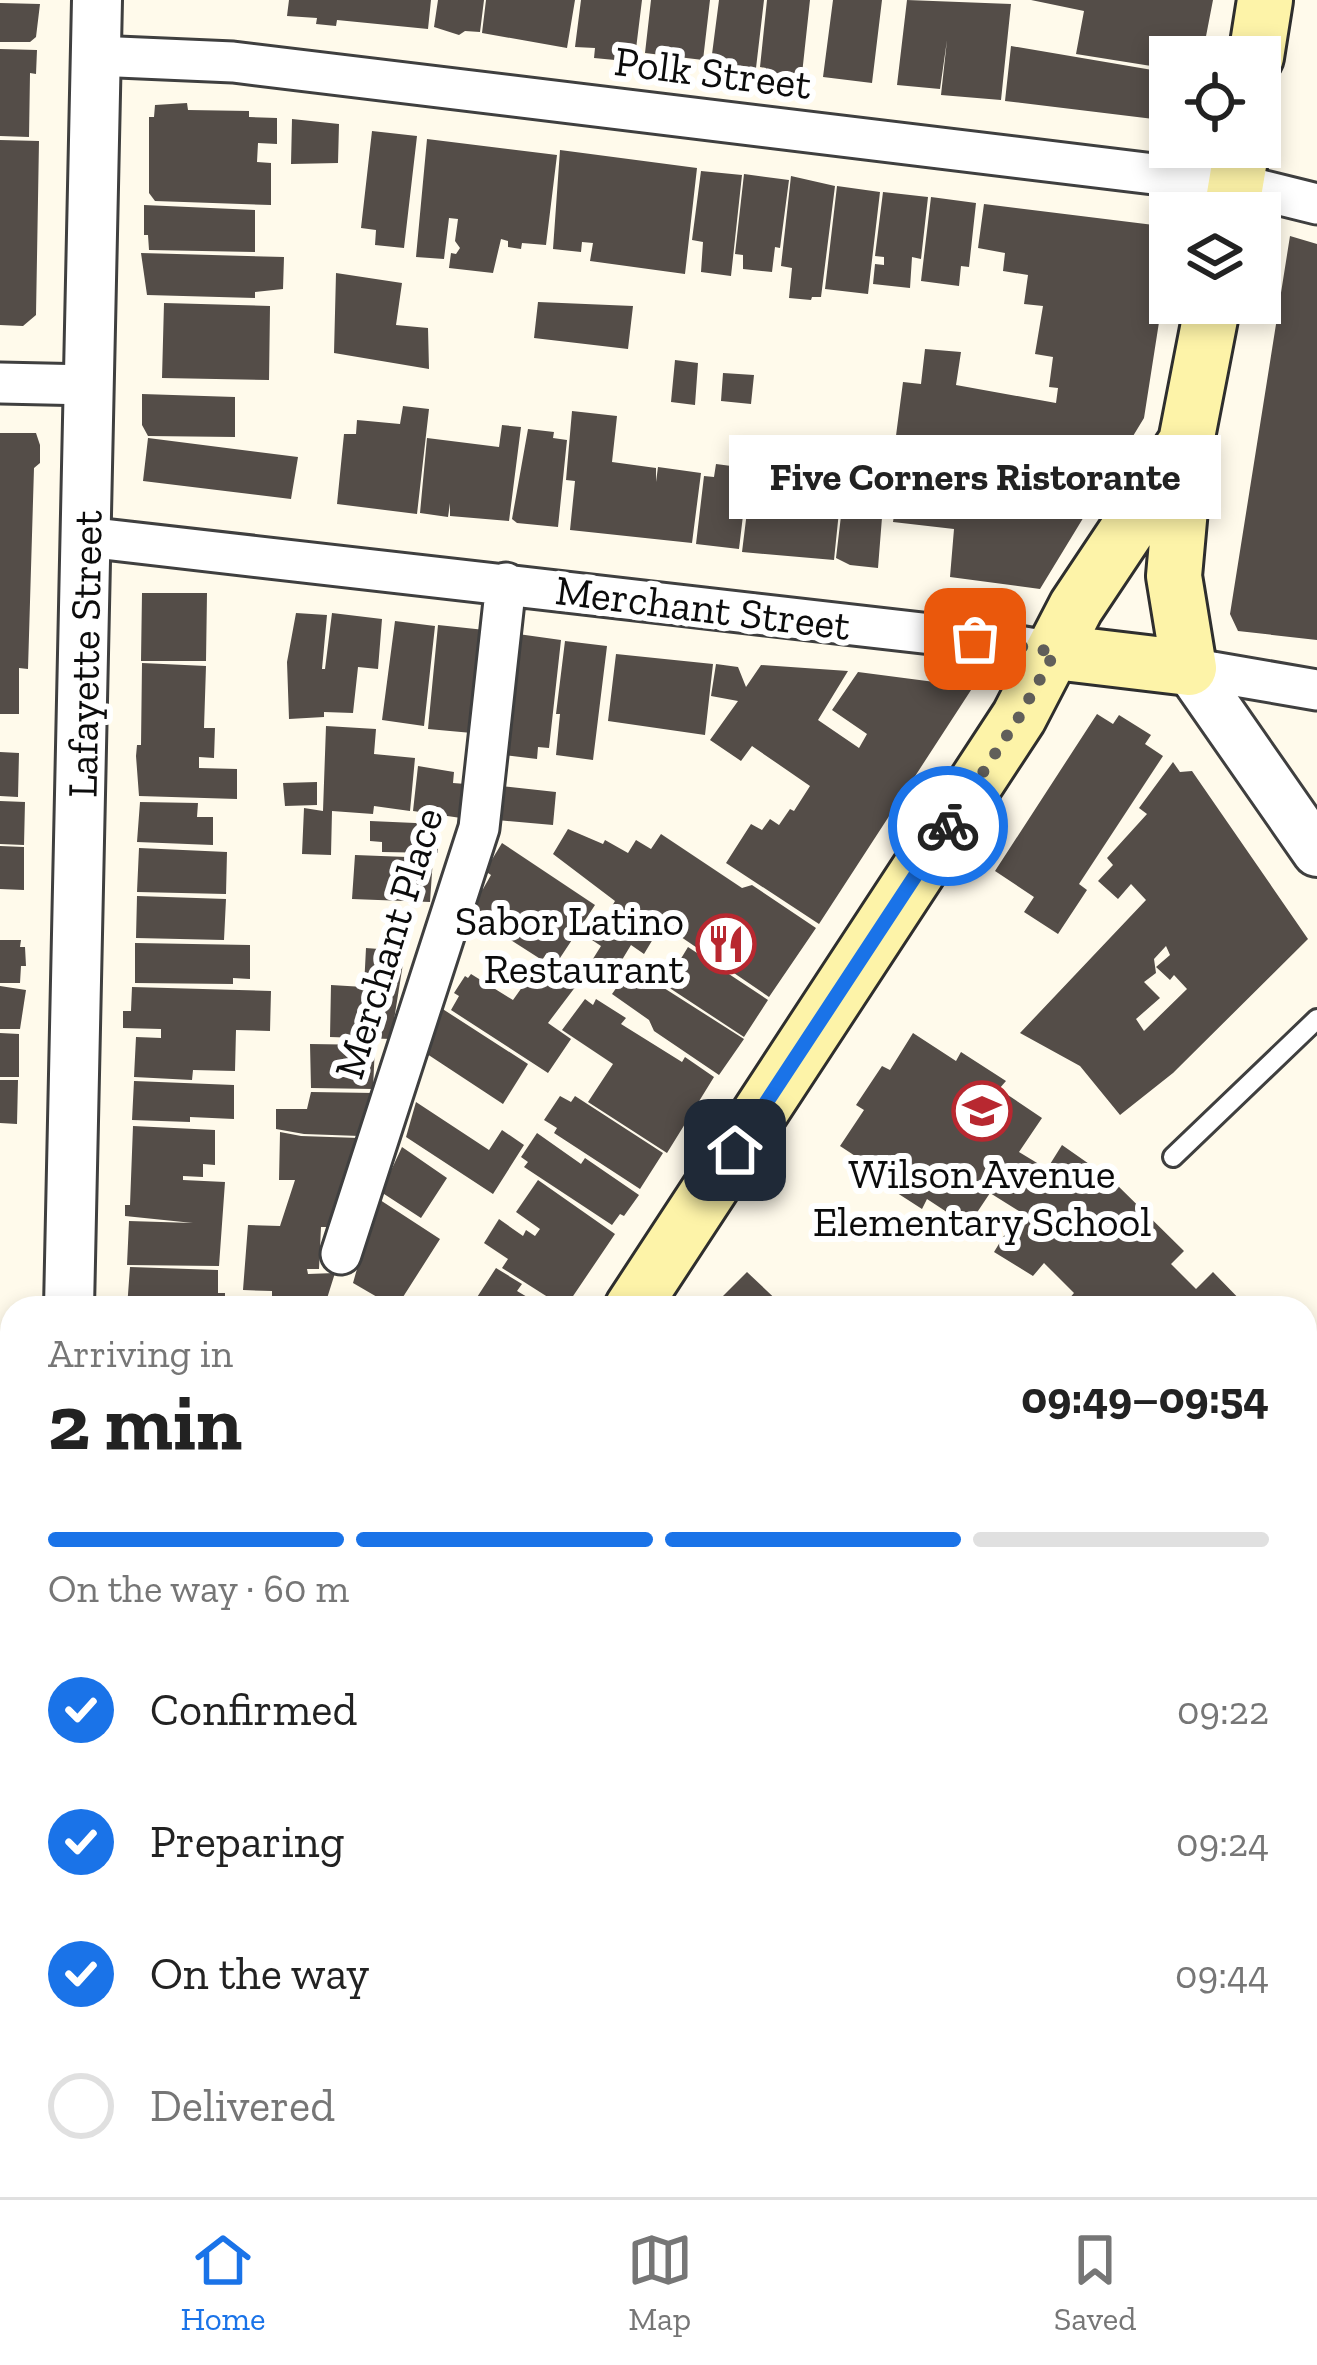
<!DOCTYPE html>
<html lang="en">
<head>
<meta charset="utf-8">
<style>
	body { margin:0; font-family:"Zilla Slab",serif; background:#f6f6f6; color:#222; height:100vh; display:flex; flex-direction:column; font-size:45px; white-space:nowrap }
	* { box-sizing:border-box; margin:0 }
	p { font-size:39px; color:#767676 }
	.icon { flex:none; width:66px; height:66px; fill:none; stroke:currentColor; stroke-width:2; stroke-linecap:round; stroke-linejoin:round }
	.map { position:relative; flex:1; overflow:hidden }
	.side { position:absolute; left:0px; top:1296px; width:1317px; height:903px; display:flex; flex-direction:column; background:#fff; border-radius:36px 36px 0 0; box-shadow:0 6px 18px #0003 }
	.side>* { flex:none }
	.buttons { position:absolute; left:1149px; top:36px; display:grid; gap:24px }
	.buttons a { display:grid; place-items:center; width:132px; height:132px; border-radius:0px; background:#fff; box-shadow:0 6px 18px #0003; font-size:60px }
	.pin { position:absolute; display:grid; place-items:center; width:102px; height:102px; color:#fff; margin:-51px; border-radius:24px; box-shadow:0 6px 18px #0006 }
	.courier { position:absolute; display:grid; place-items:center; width:120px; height:120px; margin:-60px; border:9px solid #1a73e8; border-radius:50%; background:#fff; color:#222; box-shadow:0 3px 15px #0007 }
	.bubble { position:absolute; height:84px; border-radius:0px; background:#fff; box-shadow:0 6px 18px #0003; font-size:39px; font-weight:700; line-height:84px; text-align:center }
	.overview em { font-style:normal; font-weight:700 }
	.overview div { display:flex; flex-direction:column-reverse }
	.overview { display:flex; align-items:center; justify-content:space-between; height:204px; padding:0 48px }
	h1 { font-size:78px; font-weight:700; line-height:90px }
	.bar { display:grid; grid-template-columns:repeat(4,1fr); gap:18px 12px; align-content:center; height:144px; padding:0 48px }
	.bar i { height:15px; border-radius:9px; background:#e0e0e0 }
	.bar .on { background:#1a73e8 }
	.bar p { grid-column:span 4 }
	ol { padding:0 48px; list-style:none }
	li { display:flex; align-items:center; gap:36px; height:132px }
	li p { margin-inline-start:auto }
	li .icon { padding:12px; border-radius:50%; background:#1a73e8; color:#fff; stroke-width:4 }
	li:last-child { color:#767676 }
	li i { width:66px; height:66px; border:6px solid #e0e0e0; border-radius:50% }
	.tabs { display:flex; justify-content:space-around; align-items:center; height:168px; border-top:3px solid #e0e0e0; background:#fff; font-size:33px; color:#767676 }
	.tabs a { display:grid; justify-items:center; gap:6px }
	.tabs .on { color:#1a73e8 }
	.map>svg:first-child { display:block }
</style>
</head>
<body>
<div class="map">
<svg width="1317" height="2197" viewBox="0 0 1317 2197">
	<rect width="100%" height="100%" fill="#fffaeb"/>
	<path fill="#544d48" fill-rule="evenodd" d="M 289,0 L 431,0 L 428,29 L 337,20 L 336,26 L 316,24 L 317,18 L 287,16 Z
		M 438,0 L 484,0 L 480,32 L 465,31 L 459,35 L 434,27 Z
		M 486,0 L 575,0 L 567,48 L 482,33 Z
		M 581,0 L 642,0 L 635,57 L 616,55 L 615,60 L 594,58 L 595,48 L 575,47 Z
		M 651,0 L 710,0 L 703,60 L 645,53 Z
		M 719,0 L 764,0 L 756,68 L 711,62 Z
		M 767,0 L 810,0 L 802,74 L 765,73 L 766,68 L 760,67 Z
		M 833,0 L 882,0 L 872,83 L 823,77 Z
		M 907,0 L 1011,4 L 1001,100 L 941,95 L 947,40 L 940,89 L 897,85 Z
		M 1031,0 L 1213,0 L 1202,57 L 1170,57 L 1170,69 L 1076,54 L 1084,11 Z
		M 0,3 L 40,4 L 36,37 L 30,42 L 0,42 Z
		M 1011,46 L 1170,73 L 1170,121 L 1005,101 Z
		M 0,49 L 37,50 L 36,74 L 30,73 L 29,137 L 0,136 Z
		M 187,103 L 188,110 L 249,111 L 249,117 L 277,118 L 277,144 L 258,143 L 257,162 L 271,163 L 271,205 L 155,201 L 149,193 L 149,117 L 154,117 L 155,105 Z
		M 292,119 L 339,124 L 338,163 L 291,164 Z
		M 372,131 L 417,136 L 404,248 L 375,245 L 376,230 L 361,228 Z
		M 427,139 L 557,155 L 546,245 L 522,243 L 521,249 L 508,247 L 508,241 L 501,239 L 493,273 L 449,268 L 451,253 L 456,254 L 460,248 L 455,241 L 458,219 L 449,218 L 444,259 L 416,257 Z
		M 0,140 L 39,141 L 36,315 L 23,326 L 0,325 Z
		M 560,150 L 697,168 L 685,274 L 590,261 L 593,243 L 582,242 L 581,252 L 553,249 Z
		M 701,171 L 742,175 L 731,276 L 701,272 L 703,242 L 692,240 Z
		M 744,174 L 789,180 L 780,248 L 775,247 L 772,272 L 743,269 L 743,255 L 735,254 Z
		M 791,176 L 835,186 L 821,297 L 812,297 L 811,300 L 789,298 L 792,268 L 781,266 Z
		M 837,186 L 880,192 L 868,294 L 825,289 Z
		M 883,192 L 928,197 L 921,259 L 912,257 L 910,288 L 873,284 L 875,264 L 884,265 L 884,257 L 875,256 Z
		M 931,197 L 976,203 L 969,267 L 961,266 L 959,286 L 921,281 Z
		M 984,204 L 1170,227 L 1170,252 L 1144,418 L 1040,589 L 950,577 L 954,529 L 893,522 L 900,475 L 891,474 L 903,382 L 921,384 L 925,349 L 961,352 L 956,385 L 1056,403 L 1058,388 L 1049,387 L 1053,357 L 1035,354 L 1043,306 L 1024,304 L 1028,275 L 1003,271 L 1005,253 L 978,248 Z
		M 144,205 L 255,210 L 255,252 L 149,250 L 148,235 L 144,235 Z
		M 1290,236 L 1317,244 L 1317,640 L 1238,631 L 1230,614 Z
		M 141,253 L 284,257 L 283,289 L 255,292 L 255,298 L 147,295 Z
		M 336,273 L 402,283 L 396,325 L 428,328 L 429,369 L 334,353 Z
		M 538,302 L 633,306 L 628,349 L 534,338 Z
		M 164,303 L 270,306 L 269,380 L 162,378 Z
		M 675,360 L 698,363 L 695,405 L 671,402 Z
		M 723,373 L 754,375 L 751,404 L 721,401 Z
		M 142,394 L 235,397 L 235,437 L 148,436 L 142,425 Z
		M 403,406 L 429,409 L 417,514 L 337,504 L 344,434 L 356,434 L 357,420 L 400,424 Z
		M 572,411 L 617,416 L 612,462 L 656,468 L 656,482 L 658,467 L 701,473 L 692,543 L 570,530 L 575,481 L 566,480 Z
		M 502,425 L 521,427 L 509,521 L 450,516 L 450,503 L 448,517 L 420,513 L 427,438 L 499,447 Z
		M 528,429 L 554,432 L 553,438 L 567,440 L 558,527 L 517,523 L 512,519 Z
		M 0,433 L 36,433 L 40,445 L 40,463 L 34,468 L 28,669 L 19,668 L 19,714 L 0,714 Z
		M 148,438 L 298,457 L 291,499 L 143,481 Z
		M 817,450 L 845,453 L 834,560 L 742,552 L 753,463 L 782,467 L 779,496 L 811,500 Z
		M 716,464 L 739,467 L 737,480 L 747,482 L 739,549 L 696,544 L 704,476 L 714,477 Z
		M 846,474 L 885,480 L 878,568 L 850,565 L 836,558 Z
		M 142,593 L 207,593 L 206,661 L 141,661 Z
		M 296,613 L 327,615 L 322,669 L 325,669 L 332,613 L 382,619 L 378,669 L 358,667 L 353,713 L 324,712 L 324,717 L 289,719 L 287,662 Z
		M 395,621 L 435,626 L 424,726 L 382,720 Z
		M 438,625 L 485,630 L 472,733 L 428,729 Z
		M 518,634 L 561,640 L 549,748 L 538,747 L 537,759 L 503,755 Z
		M 565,641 L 607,646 L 593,760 L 556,755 L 560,714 L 556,714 Z
		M 616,654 L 713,664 L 705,735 L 608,721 Z
		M 142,663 L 206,666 L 204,728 L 215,728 L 214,758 L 199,757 L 199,768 L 237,769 L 237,799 L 139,796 L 136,756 L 137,745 L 141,745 Z
		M 716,664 L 738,667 L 746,687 L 761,665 L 848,671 L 818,720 L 859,748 L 867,734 L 832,710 L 858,672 L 973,687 L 819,924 L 726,863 L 751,824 L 762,830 L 770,819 L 779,825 L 790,809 L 794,811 L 810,786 L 752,746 L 741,761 L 710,740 L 738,701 L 711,696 Z
		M 1097,714 L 1113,724 L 1119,715 L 1151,735 L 1145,744 L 1163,756 L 1079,884 L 1087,890 L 1058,934 L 1024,912 L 1034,897 L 995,871 Z
		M 326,726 L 376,729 L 374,754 L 415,758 L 410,811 L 374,806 L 373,814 L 332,811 L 331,855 L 302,854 L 304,808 L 323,811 Z
		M 0,752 L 19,753 L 18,797 L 0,796 Z
		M 1173,762 L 1180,772 L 1192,771 L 1308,939 L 1173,1073 L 1120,1115 L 1080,1066 L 1020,1033 L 1146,900 L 1131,884 L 1118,899 L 1098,881 L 1113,865 L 1107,858 L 1147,814 L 1139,808 ZM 1166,946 L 1170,955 L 1156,967 L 1170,980 L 1174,975 L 1187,989 L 1144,1031 L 1136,1019 L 1160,998 L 1144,982 L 1156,973 L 1154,959 Z
		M 418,766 L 454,772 L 453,783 L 466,784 L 461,818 L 413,811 Z
		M 317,782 L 317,805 L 285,806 L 283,783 Z
		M 501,786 L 556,792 L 553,825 L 497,820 Z
		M 0,801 L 25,802 L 24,845 L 0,844 Z
		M 140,802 L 198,803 L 197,817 L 213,817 L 213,845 L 137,842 Z
		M 370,821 L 438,824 L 438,853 L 382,852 L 382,842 L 370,841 Z
		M 568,829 L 603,844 L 605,840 L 628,853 L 636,840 L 651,849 L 661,834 L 742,888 L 752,885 L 816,928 L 769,997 L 662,924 L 644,954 L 631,945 L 608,983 L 600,978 L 594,988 L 581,978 L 601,946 L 592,940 L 615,901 L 553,854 Z
		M 502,843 L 595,905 L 558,961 L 547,953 L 542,960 L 472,915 L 468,905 L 472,894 L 483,889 L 491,875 L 485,871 Z
		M 0,846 L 24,847 L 24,890 L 0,889 Z
		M 139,848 L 227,852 L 226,894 L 137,892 Z
		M 355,855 L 433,858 L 430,902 L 352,899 Z
		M 137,896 L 226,899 L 224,940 L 136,938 Z
		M 0,940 L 21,940 L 20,947 L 25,947 L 26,966 L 21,966 L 20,983 L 0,983 Z
		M 135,943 L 250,945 L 250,979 L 233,978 L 233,984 L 135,983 Z
		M 688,947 L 768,1000 L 744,1037 L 665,985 Z
		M 366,948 L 405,951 L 391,1039 L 330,1037 L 331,985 L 364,987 Z
		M 540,962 L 576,986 L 548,1023 L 571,1039 L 548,1073 L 451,1010 L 459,996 L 454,993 L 465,976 L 468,978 L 471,974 L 513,1000 Z
		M 631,967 L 744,1039 L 719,1075 L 654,1031 L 649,1020 L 612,994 Z
		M 0,986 L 26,990 L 20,1029 L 0,1029 Z
		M 132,987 L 271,991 L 270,1031 L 236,1030 L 235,1071 L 193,1070 L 192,1080 L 134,1077 L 136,1037 L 161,1038 L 161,1029 L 123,1028 L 123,1011 L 131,1011 Z
		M 585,999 L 593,1005 L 596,999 L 626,1018 L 621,1024 L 682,1062 L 685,1057 L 714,1077 L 667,1153 L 588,1102 L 613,1064 L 562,1030 Z
		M 438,1006 L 528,1064 L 503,1104 L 424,1052 Z
		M 0,1033 L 19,1034 L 19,1077 L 0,1077 Z
		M 913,1033 L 956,1061 L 961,1052 L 1006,1081 L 999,1089 L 1042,1118 L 1019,1152 L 1047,1169 L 1062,1145 L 1112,1180 L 1184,1251 L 1171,1264 L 1196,1289 L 1213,1272 L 1248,1308 L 1061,1308 L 1074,1293 L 1044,1263 L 1033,1276 L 994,1252 L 1019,1211 L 990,1193 L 968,1226 L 927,1199 L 922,1209 L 877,1180 L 881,1173 L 840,1146 L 864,1110 L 856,1105 L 882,1066 L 890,1070 Z
		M 310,1044 L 375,1045 L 373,1089 L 311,1088 Z
		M 0,1080 L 18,1080 L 17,1124 L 0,1123 Z
		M 134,1081 L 234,1085 L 234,1119 L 190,1117 L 190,1122 L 132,1120 Z
		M 311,1092 L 374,1093 L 360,1136 L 304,1134 L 276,1129 L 276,1109 L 307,1109 Z
		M 560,1096 L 571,1102 L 575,1096 L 663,1153 L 640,1189 L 554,1133 L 557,1128 L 544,1120 Z
		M 416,1102 L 489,1150 L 502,1130 L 524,1145 L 493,1194 L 406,1137 Z
		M 133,1126 L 215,1130 L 215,1165 L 203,1164 L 203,1177 L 183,1176 L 183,1180 L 225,1182 L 219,1266 L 127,1265 L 129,1221 L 193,1223 L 125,1216 L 125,1205 L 130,1205 Z
		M 280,1132 L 301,1136 L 359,1138 L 334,1227 L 321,1227 L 319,1269 L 307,1269 L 308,1274 L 335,1273 L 324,1308 L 272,1308 L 272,1291 L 243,1290 L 248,1225 L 280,1226 L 295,1180 L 279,1180 Z
		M 537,1133 L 581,1164 L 585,1158 L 639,1195 L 624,1216 L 620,1214 L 612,1225 L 524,1167 L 528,1162 L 521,1157 Z
		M 402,1147 L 447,1178 L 421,1218 L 381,1192 Z
		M 538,1180 L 615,1234 L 565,1308 L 502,1268 L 508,1259 L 484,1243 L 499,1219 L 523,1236 L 526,1230 L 535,1236 L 540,1229 L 516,1212 Z
		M 377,1198 L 440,1239 L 396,1308 L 353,1283 Z
		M 130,1267 L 218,1270 L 218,1293 L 225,1293 L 225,1308 L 127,1308 Z
		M 496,1268 L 522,1284 L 517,1291 L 534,1301 L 537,1296 L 557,1308 L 470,1308 Z
		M 747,1272 L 785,1308 L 711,1308 Z
		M 1310,1456 L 1317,1462 L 1317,1515 L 1305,1504 L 1305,1462 Z
		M 1305,1523 L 1317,1534 L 1317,1592 L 1305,1581 Z
		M 1305,1587 L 1317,1599 L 1317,1619 L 1305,1631 Z
		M 0,1637 L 11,1637 L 10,1675 L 0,1675 Z
		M 1313,1829 L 1317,1832 L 1317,1906 L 1305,1895 L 1305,1838 Z
		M 1305,1947 L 1317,1959 L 1317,1998 L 1308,2008 Z
		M 1317,2155 L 1317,2197 L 1296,2197 L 1286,2187 L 1305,2187 L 1305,2168 Z
		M 129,2187 L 196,2187 L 208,2197 L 122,2197 Z
		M 354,2187 L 450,2187 L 456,2191 L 452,2197 L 356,2197 L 350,2193 Z
		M 467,2187 L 522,2187 L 515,2197 L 459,2197 Z
		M 834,2187 L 839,2193 L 845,2187 L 940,2187 L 931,2197 L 825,2197 Z"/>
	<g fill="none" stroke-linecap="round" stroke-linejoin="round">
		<g stroke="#3f3f3f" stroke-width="24">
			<path id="service" d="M 1173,1157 L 1317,1019
				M 744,2187 L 756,2197
				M 949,2197 L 959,2187"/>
		</g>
		<g stroke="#3f3f3f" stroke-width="45">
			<path id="minor" d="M 95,56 L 233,62 L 1236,184 L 1317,204
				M 0,383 L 91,385
				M 86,537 L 975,639 L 1055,652
				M 1189,668 L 1317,690
				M 341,1254 L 479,828 L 506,583
				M 1305,1375 L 1317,1363
				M 1305,2091 L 1317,2078
				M 270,2187 L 283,2197
				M 1036,2187 L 1046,2197
				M 614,2197 L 621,2187
				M 1207,2197 L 1216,2187"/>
		</g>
		<g stroke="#3f3f3f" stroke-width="54">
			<path id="tertiary" d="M 1189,668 L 1317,852
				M 69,1308 L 97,0"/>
		</g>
		<g stroke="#2e2e2e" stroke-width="60">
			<path id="secondary" d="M 1256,57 L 1265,0
				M 1231,213 L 1242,147
				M 1055,652 L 1189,668 L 1174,576 L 1186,442 L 1213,303
				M 632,1308 L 1019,717 L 1076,607 L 1186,442
				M 45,2197 L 51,2187"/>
		</g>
		<use href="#service" stroke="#fff" stroke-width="18"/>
		<use href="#minor" stroke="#fff" stroke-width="39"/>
		<use href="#tertiary" stroke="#fff" stroke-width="48"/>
		<use href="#secondary" stroke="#fdf3a8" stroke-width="54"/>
	</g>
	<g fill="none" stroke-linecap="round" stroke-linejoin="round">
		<path stroke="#615f5a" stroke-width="12" stroke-dasharray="0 21.6" d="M 948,826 L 1019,717 L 1055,652 L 975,639"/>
		<path stroke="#1a73e8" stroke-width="15" d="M 735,1150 L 948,826"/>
	</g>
	<defs>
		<g id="restaurant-ring" transform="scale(3)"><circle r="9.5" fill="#fff" stroke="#b82830" stroke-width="1.5"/><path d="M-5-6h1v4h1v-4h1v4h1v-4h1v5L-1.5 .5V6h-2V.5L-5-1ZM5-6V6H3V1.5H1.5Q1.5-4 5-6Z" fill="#b82830"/></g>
		<g id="school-ring" transform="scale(3)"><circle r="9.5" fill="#fff" stroke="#b82830" stroke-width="1.5"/><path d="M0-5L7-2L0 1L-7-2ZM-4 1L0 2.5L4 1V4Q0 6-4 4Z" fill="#b82830"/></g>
	</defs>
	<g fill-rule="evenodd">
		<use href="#restaurant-ring" x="726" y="944"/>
		<use href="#school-ring" x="982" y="1111"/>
	</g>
	<g text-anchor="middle" stroke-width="12" stroke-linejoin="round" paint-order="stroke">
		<g font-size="42" fill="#0c0c0c" stroke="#fff">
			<text transform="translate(713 72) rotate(7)" y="15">Polk Street</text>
			<text transform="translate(703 607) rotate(7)" y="15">Merchant Street</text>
			<text transform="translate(84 654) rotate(-89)" y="15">Lafayette Street</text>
			<text transform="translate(388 943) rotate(-73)" y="15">Merchant Place</text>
		</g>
		<g font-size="42" fill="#0c0c0c" stroke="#fff" text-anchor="end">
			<text x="684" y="935">Sabor Latino<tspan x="684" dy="48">Restaurant</tspan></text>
			<text x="982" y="1188" text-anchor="middle">Wilson Avenue<tspan x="982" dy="48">Elementary School</tspan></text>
		</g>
	</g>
</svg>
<div class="buttons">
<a><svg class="icon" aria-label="locate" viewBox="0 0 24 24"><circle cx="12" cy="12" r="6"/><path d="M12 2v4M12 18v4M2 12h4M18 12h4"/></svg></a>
<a><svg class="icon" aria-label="layers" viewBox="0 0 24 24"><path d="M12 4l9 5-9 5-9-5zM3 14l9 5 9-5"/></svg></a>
</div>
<div class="pin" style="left:975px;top:639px;background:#ea580c"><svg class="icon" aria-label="bag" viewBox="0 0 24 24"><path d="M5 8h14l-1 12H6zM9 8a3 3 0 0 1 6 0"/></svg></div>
<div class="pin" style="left:735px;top:1150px;background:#1f2937"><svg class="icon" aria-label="home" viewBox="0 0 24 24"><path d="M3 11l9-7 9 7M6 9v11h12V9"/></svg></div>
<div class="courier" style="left:948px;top:826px"><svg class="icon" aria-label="bike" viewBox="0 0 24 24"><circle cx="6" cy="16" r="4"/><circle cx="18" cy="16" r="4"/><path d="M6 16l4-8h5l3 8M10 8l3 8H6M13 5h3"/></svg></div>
<div class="bubble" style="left:729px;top:435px;width:492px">Five Corners Ristorante</div>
<section class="side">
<div class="overview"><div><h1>2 min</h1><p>Arriving in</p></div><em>09:49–09:54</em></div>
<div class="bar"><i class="on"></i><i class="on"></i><i class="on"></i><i></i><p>On the way · 60 m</p></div>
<ol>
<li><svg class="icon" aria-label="check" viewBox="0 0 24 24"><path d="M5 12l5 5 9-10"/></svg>Confirmed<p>09:22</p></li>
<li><svg class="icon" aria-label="check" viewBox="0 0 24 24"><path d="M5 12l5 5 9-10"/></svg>Preparing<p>09:24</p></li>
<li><svg class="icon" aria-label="check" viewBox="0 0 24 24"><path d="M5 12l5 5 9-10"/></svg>On the way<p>09:44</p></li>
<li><i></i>Delivered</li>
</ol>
</section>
</div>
<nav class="tabs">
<a class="on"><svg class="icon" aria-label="home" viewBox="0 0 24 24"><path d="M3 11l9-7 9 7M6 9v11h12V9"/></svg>Home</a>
<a><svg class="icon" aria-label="map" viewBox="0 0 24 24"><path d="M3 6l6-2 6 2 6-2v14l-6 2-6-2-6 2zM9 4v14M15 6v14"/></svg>Map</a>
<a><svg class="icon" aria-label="saved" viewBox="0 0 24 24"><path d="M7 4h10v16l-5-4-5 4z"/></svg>Saved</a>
</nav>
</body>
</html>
